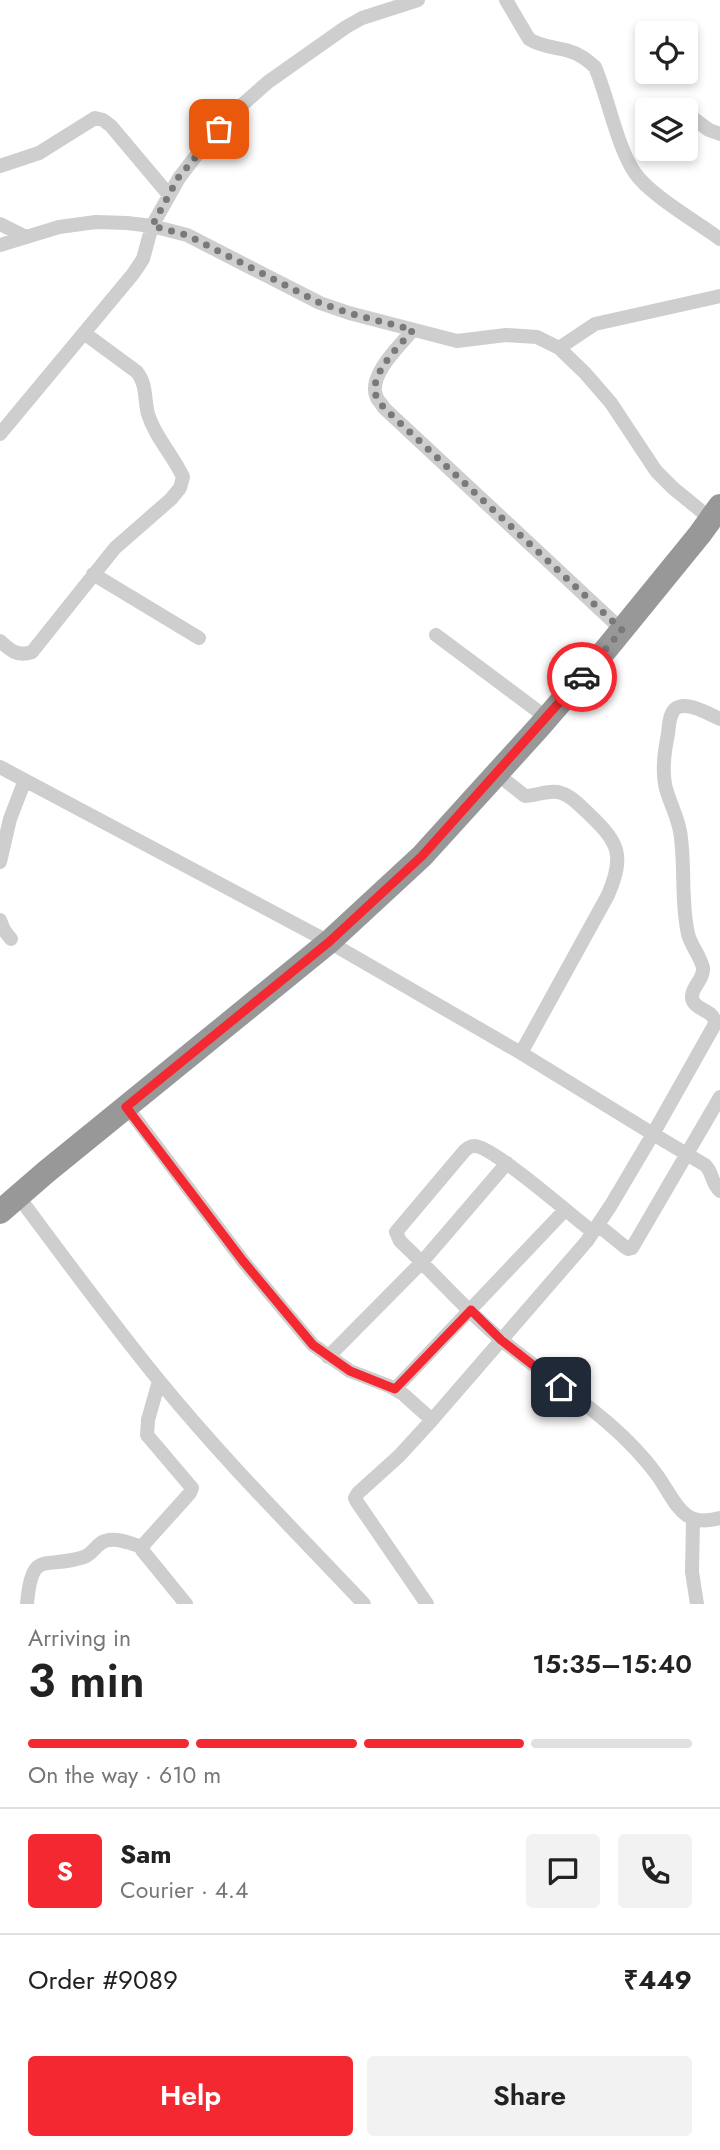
<!DOCTYPE html>
<html lang="en">
<head>
<meta charset="utf-8">
<style>
	body { margin:0; font-family:Jost,sans-serif; background:#f2f2f2; color:#222; height:100vh; display:flex; flex-direction:column; font-size:26px; white-space:nowrap }
	* { box-sizing:border-box; margin:0 }
	p { font-size:23px; color:#767676 }
	.icon { flex:none; width:38px; height:38px; fill:none; stroke:currentColor; stroke-width:2; stroke-linecap:round; stroke-linejoin:round }
	.map { position:relative; height:1604px; overflow:hidden }
	.details { display:flex; flex-direction:column; background:#fff; flex:1 }
	.details>* { flex:none }
	.buttons { position:absolute; left:635px; top:21px; display:grid; gap:14px }
	.buttons a { display:grid; place-items:center; width:63px; height:63px; border-radius:7px; background:#fff; box-shadow:0 4px 10px #0003; font-size:35px }
	.pin { position:absolute; display:grid; place-items:center; width:60px; height:60px; color:#fff; margin:-30px; border-radius:14px; box-shadow:0 4px 10px #0006 }
	.courier { position:absolute; display:grid; place-items:center; width:70px; height:70px; margin:-35px; border:5px solid #f42830; border-radius:50%; background:#fff; color:#222; box-shadow:0 2px 9px #0007 }
	.headline em { font-style:normal; font-weight:600 }
	.headline div { display:flex; flex-direction:column-reverse }
	.headline { display:flex; align-items:center; justify-content:space-between; height:119px; padding:0 28px }
	h1 { font-size:46px; font-weight:600; line-height:52px }
	.bar { display:grid; grid-template-columns:repeat(4,1fr); gap:10px 7px; align-content:center; height:84px; padding:0 28px }
	.bar i { height:9px; border-radius:5px; background:#e0e0e0 }
	.bar .on { background:#f42830 }
	.bar p { grid-column:span 4 }
	.line { display:flex; align-items:center; gap:18px; padding:0 28px; border-top:2px solid #e0e0e0 }
	.line div { flex:1 }
	.round { display:grid; place-items:center; flex:none; width:74px; height:74px; border-radius:7px; background:#f2f2f2 }
	.cta { display:flex; gap:14px; margin-top:auto; padding:14px 28px }
	.cta a { flex:1; height:80px; border-radius:7px; background:#f42830; color:#fff; font-size:28px; font-weight:600; line-height:80px; text-align:center }
	.cta a+a { background:#f2f2f2; color:#222 }
	.map>svg:first-child { display:block }
</style>
</head>
<body>
<div class="map">
<svg width="720" height="1604" viewBox="0 0 720 1604">
	<rect width="100%" height="100%" fill="#fff"/>
	<g fill="none" stroke-linecap="round" stroke-linejoin="round">
		<path stroke="#cecece" stroke-width="14" d="M 506,0 L 529,39 C 541,47 556,47 569,51 C 580,54 587,60 595,67 C 608,97 617,147 635,173 C 650,195 697,222 720,239
			M 686,113 L 709,130 L 720,134
			M 0,166 L 39,153 L 95,118 L 103,120 L 111,126 L 169,195
			M 0,224 L 26,237
			M 0,245 L 59,227 L 96,222 L 127,223 L 152,226 L 187,235 L 320,303 L 349,313 L 457,341 L 506,335 L 537,337 L 559,348 L 585,373 L 611,403 L 656,471 L 673,488 L 711,519
			M 413,330 C 400,345 366,377 377,398 C 379,402 382,404 384,408 L 622,630
			M 559,348 L 595,324 L 720,296
			M 0,434 L 133,274 L 143,259 L 152,226 L 179,178 L 205,144 L 233,113 L 268,82 L 346,27 L 362,18 L 418,0
			M 93,574 L 199,638
			M 436,635 L 547,718
			M 0,641 C 10,650 17,657 32,652 L 115,548 L 171,499 L 180,488 L 183,477 C 173,455 155,437 148,414 C 144,398 147,385 137,372 L 84,333
			M 720,719 C 709,714 686,700 675,709 C 669,715 669,726 668,734 C 664,753 661,774 667,792 C 672,808 680,822 681,838 C 685,870 681,903 688,934 C 691,946 701,957 703,968 C 704,980 691,987 692,998 C 694,1011 715,1009 715,1024 L 653,1134 L 705,1165 C 713,1172 711,1183 720,1191
			M 0,767 L 329,942 L 521,1053 L 653,1134 L 611,1205 L 587,1241 L 432,1420 L 399,1456 L 358,1493 L 355,1498 L 357,1502 L 427,1604
			M 497,774 L 525,796 C 536,796 547,790 558,792 C 571,795 579,805 589,814 C 619,843 625,855 608,895 L 521,1053
			M 0,862 L 10,819 L 25,780
			M 0,920 L 4,930 L 11,939
			M 126,1106 L 243,1261 L 313,1345 L 350,1371 L 389,1386 L 403,1394 L 432,1420
			M 18,1196 C 65,1259 111,1322 161,1383 C 224,1460 295,1531 364,1604
			M 598,1225 L 625,1247 L 628,1249 L 632,1248 L 720,1097
			M 593,1232 C 574,1218 492,1145 474,1146 C 468,1146 464,1151 461,1155 L 396,1232 L 400,1241 C 435,1274 467,1312 504,1342 C 555,1384 618,1421 657,1475 C 676,1501 681,1529 720,1518
			M 328,1357 L 422,1262 L 507,1163
			M 159,1381 L 148,1420 L 147,1435 L 192,1488 L 190,1493 L 145,1543 L 142,1550 L 186,1604
			M 395,1389 L 565,1210
			M 693,1520 L 692,1572 L 697,1604
			M 27,1604 C 32,1548 44,1570 84,1557 C 91,1555 94,1548 101,1543 C 112,1535 131,1544 143,1547"/>
		<path stroke="#989898" stroke-width="24" d="M 0,1212 L 46,1172 L 329,942 L 422,856 L 540,726 L 608,647 L 700,534 L 720,506"/>
	</g>
	<g fill="none" stroke-linecap="round" stroke-linejoin="round">
		<path stroke="#797979" stroke-width="7" stroke-dasharray="0 12.6" d="M 219,129 L 178,178 L 152,226 L 187,235 L 320,303 L 349,313 L 413,330 C 400,345 366,377 377,398 C 379,402 382,405 384,408 L 622,630 L 582,677"/>
		<path stroke="#f42830" stroke-width="9" d="M 561,1387 L 501,1340 L 471,1310 L 395,1389 L 350,1371 L 313,1345 L 243,1261 L 126,1107 L 329,942 L 422,856 L 582,677"/>
	</g>
</svg>
<div class="buttons">
<a><svg class="icon" aria-label="locate" viewBox="0 0 24 24"><circle cx="12" cy="12" r="6"/><path d="M12 2v4M12 18v4M2 12h4M18 12h4"/></svg></a>
<a><svg class="icon" aria-label="layers" viewBox="0 0 24 24"><path d="M12 4l9 5-9 5-9-5zM3 14l9 5 9-5"/></svg></a>
</div>
<div class="pin" style="left:219px;top:129px;background:#ea580c"><svg class="icon" aria-label="bag" viewBox="0 0 24 24"><path d="M5 8h14l-1 12H6zM9 8a3 3 0 0 1 6 0"/></svg></div>
<div class="pin" style="left:561px;top:1387px;background:#1f2937"><svg class="icon" aria-label="home" viewBox="0 0 24 24"><path d="M3 11l9-7 9 7M6 9v11h12V9"/></svg></div>
<div class="courier" style="left:582px;top:677px"><svg class="icon" aria-label="car" viewBox="0 0 24 24"><path d="M5 17H2v-5l4-1 3-4h7l3 4 3 1v5h-3M9 17h6M6 11h13"/><circle cx="7" cy="17" r="2"/><circle cx="17" cy="17" r="2"/></svg></div>
</div>
<section class="details">
<div class="headline"><div><h1>3 min</h1><p>Arriving in</p></div><em>15:35–15:40</em></div>
<div class="bar"><i class="on"></i><i class="on"></i><i class="on"></i><i></i><p>On the way · 610 m</p></div>
<div class="line" style="height:126px"><b class="round" style="background:#f42830;color:#fff">S</b><div><b>Sam</b><p>Courier · 4.4</p></div><a class="round"><svg class="icon" aria-label="chat" viewBox="0 0 24 24"><path d="M4 5h16v11H9l-5 4z"/></svg></a><a class="round"><svg class="icon" aria-label="phone" viewBox="0 0 24 24"><path d="M5 4h4l2 5-3 2q2 4 5 5l2-3 5 2v4C11 20 4 13 5 4z"/></svg></a></div>
<div class="line" style="height:91px"><div>Order #9089</div><b>₹449</b></div>
<div class="cta"><a>Help</a><a>Share</a></div>
</section>
</body>
</html>
